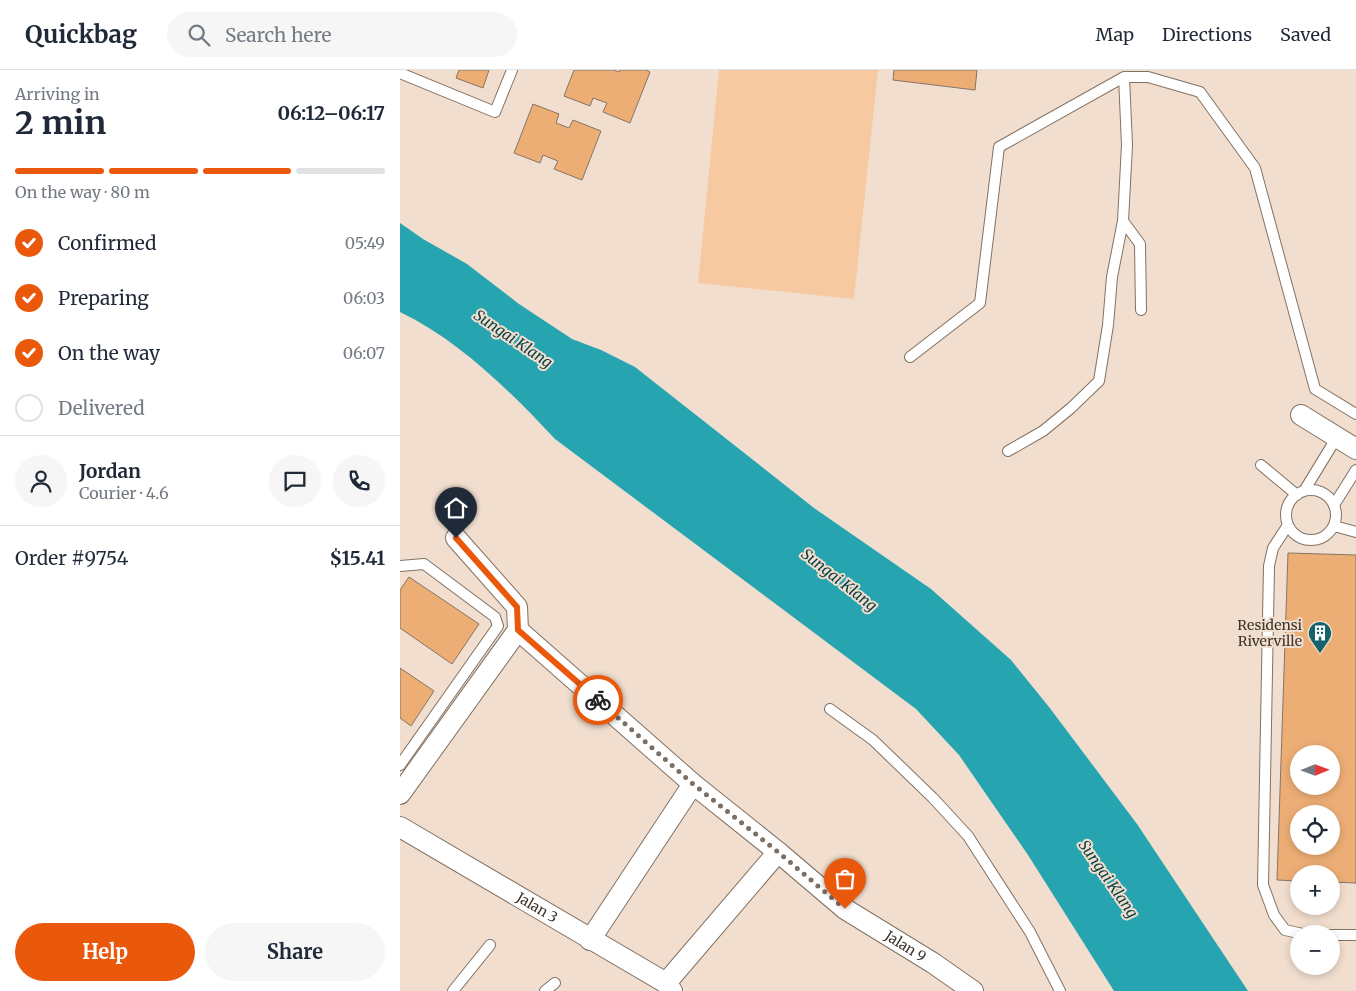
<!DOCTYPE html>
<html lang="en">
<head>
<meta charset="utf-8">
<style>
	body { margin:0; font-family:Merriweather,serif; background:#f6f6f7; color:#1f2937; height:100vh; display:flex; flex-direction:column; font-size:19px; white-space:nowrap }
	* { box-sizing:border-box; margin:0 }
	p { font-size:16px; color:#747a83 }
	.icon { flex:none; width:28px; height:28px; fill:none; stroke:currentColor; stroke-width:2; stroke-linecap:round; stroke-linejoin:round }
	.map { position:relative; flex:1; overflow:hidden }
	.sheet { display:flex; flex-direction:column; background:#fff; width:400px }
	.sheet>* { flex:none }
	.needle { width:32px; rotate:89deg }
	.controls { position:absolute; left:890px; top:675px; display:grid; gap:10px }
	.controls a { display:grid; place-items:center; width:50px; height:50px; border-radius:50%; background:#fff; box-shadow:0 2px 8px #0003; font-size:25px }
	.pin { position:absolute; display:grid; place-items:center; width:42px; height:42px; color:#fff; margin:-51px -21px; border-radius:50% 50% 50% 0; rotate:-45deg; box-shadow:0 0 5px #0007 }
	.pin .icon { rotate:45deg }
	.courier { position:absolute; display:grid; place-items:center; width:50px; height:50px; margin:-25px; border:4px solid #ea580c; border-radius:50%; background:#fff; color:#222; box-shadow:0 1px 6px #0007 }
	.overview em { font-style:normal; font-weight:700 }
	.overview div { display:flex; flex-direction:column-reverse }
	.overview { display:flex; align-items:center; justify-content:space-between; height:85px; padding:0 15px }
	h1 { font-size:32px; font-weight:700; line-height:38px }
	.bar { display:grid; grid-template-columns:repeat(4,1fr); gap:8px 5px; align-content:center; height:60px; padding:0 15px }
	.bar i { height:6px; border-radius:4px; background:#e0e1e3 }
	.bar .current { background:#ea580c }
	.bar p { grid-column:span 4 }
	.line { display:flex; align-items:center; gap:12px; padding:0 15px; border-top:1px solid #e0e1e3 }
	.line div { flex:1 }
	.round { display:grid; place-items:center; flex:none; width:52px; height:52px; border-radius:26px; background:#f6f6f7 }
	ol { padding:0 15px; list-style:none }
	li { display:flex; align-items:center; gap:15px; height:55px }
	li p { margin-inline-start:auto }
	li .icon { padding:5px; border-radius:50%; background:#ea580c; color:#fff; stroke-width:4 }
	li:last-child { color:#747a83 }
	li i { width:28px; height:28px; border:2px solid #e0e1e3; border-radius:50% }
	.action { display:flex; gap:10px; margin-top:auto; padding:10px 15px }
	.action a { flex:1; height:58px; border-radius:30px; background:#ea580c; color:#fff; font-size:20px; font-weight:700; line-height:58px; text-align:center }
	.action a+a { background:#f6f6f7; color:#1f2937 }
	header { display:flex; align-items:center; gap:30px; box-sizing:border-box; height:70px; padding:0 25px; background:#fff; border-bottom:1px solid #e0e1e3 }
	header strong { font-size:24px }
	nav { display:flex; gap:28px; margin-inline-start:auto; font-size:18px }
	.search { width:350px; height:45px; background:#f6f6f7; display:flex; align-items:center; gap:12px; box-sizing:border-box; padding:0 18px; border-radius:28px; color:#747a83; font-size:19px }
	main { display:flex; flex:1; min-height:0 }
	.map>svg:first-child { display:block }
</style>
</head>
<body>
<header>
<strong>Quickbag</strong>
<div class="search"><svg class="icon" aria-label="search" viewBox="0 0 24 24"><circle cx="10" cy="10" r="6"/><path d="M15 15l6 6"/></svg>Search here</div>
<nav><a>Map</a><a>Directions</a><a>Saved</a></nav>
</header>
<main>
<section class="sheet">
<div class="overview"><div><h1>2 min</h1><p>Arriving in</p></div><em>06:12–06:17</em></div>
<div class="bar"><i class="current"></i><i class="current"></i><i class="current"></i><i></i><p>On the way · 80 m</p></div>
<ol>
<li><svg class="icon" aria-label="check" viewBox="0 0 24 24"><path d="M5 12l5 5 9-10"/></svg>Confirmed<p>05:49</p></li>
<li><svg class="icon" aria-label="check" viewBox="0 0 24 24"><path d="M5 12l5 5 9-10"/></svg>Preparing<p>06:03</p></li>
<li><svg class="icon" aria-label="check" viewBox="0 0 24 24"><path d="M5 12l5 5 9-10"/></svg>On the way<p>06:07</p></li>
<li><i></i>Delivered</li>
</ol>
<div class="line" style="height:90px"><a class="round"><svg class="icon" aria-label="person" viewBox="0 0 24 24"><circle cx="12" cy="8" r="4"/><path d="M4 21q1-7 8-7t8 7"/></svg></a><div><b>Jordan</b><p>Courier · 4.6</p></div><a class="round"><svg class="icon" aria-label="chat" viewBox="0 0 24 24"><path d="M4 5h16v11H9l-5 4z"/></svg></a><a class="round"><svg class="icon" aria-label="phone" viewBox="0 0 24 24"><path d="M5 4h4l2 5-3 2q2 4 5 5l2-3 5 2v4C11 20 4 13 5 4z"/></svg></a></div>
<div class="line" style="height:65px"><div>Order #9754</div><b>$15.41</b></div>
<div class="action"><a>Help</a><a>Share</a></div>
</section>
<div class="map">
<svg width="956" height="921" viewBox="0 0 956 921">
	<rect width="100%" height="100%" fill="#f1dece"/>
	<path fill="#f7c9a1" d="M 319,0 L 478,0 L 454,229 L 298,213 Z"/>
	<path fill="#26a5b0" d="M 0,153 L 23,169 L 67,194 L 119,234 L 172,269 L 201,280 L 235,297 L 414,438 L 531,519 L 611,590 L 649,637 L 737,754 L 848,921 L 714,921 L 628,785 L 559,685 L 516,639 L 155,369 C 110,321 60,271 0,242 Z"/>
	<path fill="#edae75" stroke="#857466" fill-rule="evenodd" d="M 59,0 L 89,0 L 83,18 L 56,8 Z
		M 174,0 L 214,0 L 219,2 L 220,0 L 246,0 L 250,2 L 230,53 L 203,42 L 207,33 L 193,28 L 190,36 L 164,26 Z
		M 494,0 L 577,0 L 575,20 L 493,10 Z
		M 133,34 L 159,44 L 156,53 L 169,58 L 173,50 L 201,61 L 182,110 L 154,99 L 158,91 L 143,85 L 140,93 L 114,83 Z
		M 888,483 L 956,485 L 956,813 L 931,812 L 931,804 L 899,804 L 899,811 L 877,810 ZM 899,684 L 931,684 L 931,716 L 899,716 ZM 899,744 L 931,744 L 931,776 L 899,776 Z
		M 9,507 L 79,554 L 52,594 L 0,558 L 0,520 Z
		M 0,598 L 34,621 L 11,656 L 0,648 Z"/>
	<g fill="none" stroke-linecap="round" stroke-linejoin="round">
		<g stroke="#827264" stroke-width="12">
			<path id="service" d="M 0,3 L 95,42 L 112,0
				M 723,151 L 740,174 L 741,240
				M 510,287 L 580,233 L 599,77 L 724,7
				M 608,381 L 643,361 L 671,338 L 699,311 L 708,255 L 712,207 L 723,151 L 727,75 L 724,7 L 748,7 L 800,22 L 855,98 L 915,319 L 956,344
				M 861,395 L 897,425
				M886 445a25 25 0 1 1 50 0a25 25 0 1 1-50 0Z
				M 904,421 L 937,367
				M 934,435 L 956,400
				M 888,455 L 873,478 L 869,496 L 863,815 L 874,845 L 885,860 L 903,864
				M 934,456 L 956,462
				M 0,496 L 24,494 L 95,547 L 98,556 L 0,695
				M 430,639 L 473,670 L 533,728 L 568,766 L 630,862 L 660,921
				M 931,865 L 956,865
				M 53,921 L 90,875
				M 145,921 L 155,913"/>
		</g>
		<g stroke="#827264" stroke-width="22">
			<g id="minor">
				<path d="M 901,345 L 956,379"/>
				<path id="s1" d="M 118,560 L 293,714 L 378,782 L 445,839 L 533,893 L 573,921"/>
				<path d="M 0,724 L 118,560 L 117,537 L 56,468"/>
				<path id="s2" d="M 0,757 L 266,913 L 272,921"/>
				<path d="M 190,870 L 293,714"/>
				<path d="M 266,913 L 378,782"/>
			</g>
		</g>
		<use href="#service" stroke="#fff" stroke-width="10"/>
		<use href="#minor" stroke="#fff" stroke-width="20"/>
	</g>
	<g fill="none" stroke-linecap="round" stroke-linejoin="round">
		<path stroke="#7b7067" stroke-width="5" stroke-dasharray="0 9" d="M 198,630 L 293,714 L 378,782 L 445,839"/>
		<path stroke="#ea580c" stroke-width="6" d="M 56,468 L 117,537 L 118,560 L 198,630"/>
	</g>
	<defs>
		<g id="building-pin" transform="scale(1.25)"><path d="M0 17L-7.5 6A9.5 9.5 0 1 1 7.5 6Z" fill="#14636a" stroke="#f1dece"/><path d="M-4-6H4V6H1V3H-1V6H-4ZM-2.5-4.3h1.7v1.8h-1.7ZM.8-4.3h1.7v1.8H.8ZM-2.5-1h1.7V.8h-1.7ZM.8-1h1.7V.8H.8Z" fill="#fff"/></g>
	</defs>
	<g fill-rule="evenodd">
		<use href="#building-pin" x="920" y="563"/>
	</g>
	<g text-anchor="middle" stroke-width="4" stroke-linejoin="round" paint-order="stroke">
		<g font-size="14" fill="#3c352f" stroke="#f1dece" text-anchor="end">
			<text x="902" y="560">Residensi<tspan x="902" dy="16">Riverville</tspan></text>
		</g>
		<g font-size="14" fill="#3c352f" stroke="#f1dece">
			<text dy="5" stroke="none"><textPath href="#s2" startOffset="159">Jalan 3</textPath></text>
			<text dy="5" stroke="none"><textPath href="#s1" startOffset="501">Jalan 9</textPath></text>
		</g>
		<g font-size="15" font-style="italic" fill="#073f44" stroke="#f1dece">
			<text transform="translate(113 269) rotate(34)" y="5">Sungai Klang</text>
			<text transform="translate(439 510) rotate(38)" y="5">Sungai Klang</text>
			<text transform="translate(708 809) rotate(55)" y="5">Sungai Klang</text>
		</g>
	</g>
</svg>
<div class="controls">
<a><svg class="needle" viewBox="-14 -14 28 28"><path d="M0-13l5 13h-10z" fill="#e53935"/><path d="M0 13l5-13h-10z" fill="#747a83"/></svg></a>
<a><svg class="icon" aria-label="locate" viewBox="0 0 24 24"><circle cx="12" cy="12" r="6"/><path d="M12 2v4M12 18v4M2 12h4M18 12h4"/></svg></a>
<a>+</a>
<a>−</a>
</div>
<div class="pin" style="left:445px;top:839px;background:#ea580c"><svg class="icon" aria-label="bag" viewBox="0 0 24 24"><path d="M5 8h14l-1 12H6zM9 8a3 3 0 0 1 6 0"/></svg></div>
<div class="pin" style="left:56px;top:468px;background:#1f2937"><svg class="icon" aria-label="home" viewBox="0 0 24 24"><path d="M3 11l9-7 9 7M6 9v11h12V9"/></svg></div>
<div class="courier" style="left:198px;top:630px"><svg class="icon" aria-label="bike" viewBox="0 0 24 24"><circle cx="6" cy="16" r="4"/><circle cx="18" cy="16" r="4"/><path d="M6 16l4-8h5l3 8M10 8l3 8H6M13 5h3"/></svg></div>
</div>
</main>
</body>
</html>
